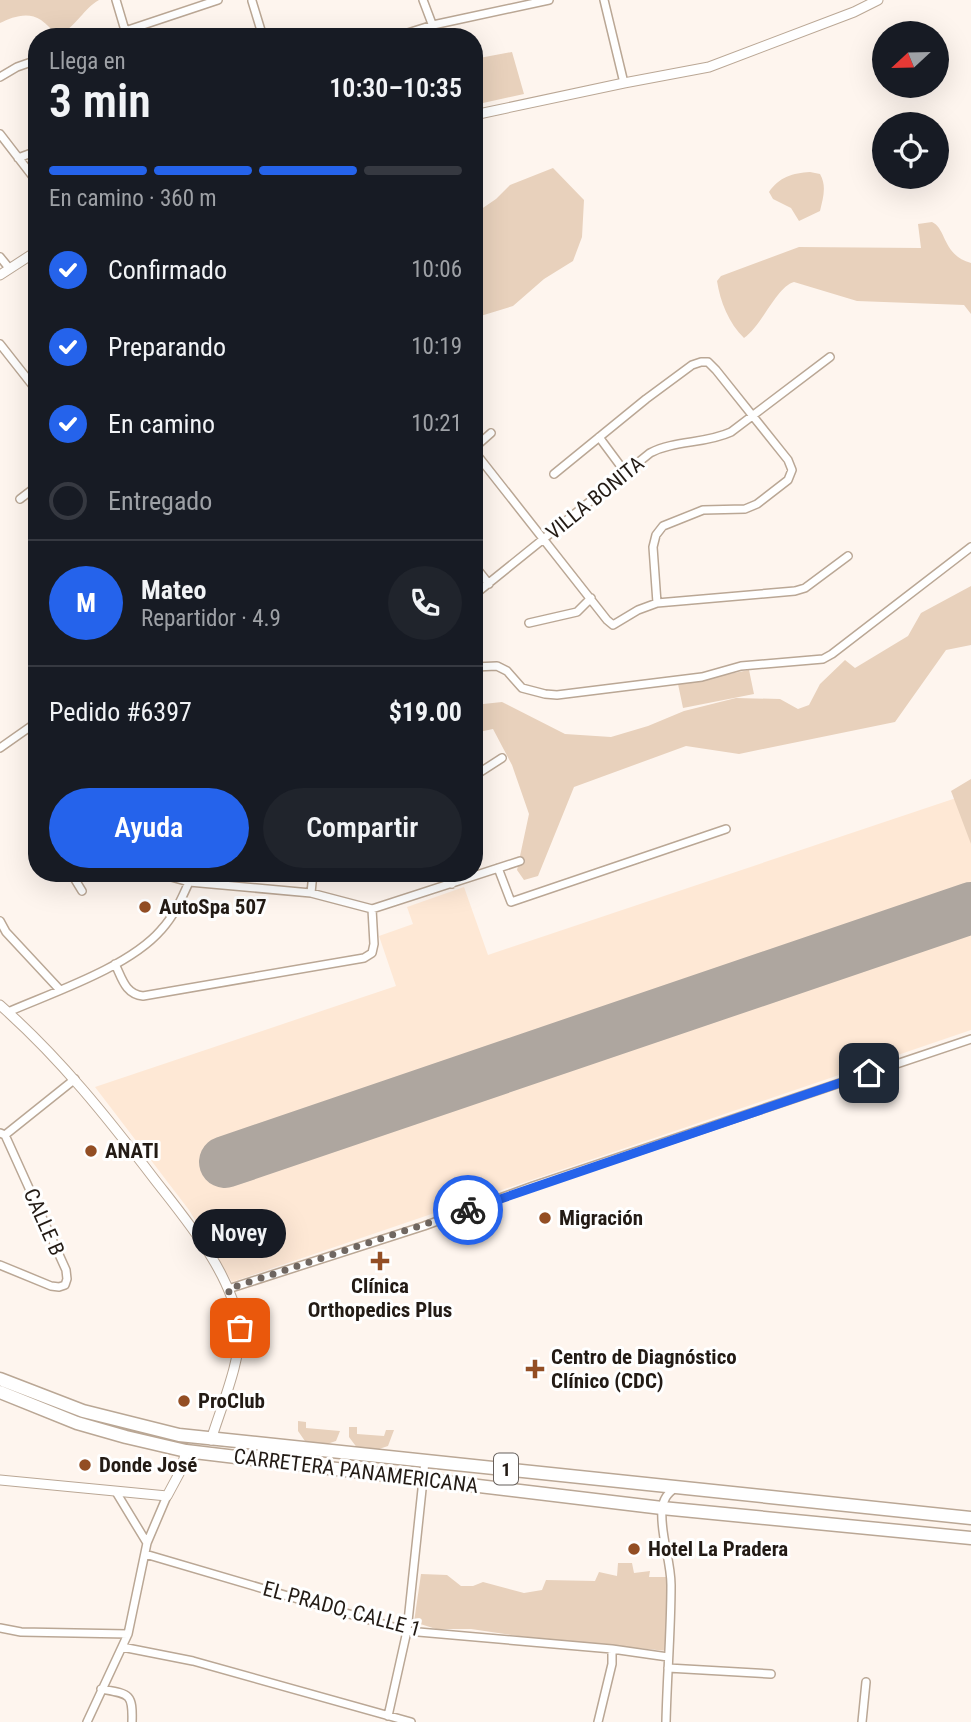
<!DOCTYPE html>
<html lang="es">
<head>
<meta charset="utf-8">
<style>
	body { margin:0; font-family:"Roboto Condensed",sans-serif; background:#20242c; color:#f1f3f6; height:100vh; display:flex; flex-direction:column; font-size:26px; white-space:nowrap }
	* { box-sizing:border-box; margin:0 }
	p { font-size:23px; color:#9ea1a6 }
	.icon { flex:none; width:38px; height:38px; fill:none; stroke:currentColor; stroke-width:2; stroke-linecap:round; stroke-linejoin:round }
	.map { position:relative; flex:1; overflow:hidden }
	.details { position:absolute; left:28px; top:28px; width:455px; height:854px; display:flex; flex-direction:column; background:#171b24; border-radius:28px; box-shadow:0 7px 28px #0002 }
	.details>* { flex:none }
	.needle { width:46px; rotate:248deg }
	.controls { position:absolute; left:872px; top:21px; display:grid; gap:14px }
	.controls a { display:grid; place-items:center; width:77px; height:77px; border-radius:50%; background:#171b24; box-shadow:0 7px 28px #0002; font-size:35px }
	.pin { position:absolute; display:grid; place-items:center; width:60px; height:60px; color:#fff; margin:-30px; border-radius:14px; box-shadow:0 4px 10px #0006 }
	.courier { position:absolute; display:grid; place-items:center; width:70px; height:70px; margin:-35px; border:5px solid #2563eb; border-radius:50%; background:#fff; color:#222; box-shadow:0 2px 9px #0007 }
	.bubble { position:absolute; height:49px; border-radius:24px; background:#171b24; box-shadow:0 7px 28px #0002; font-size:23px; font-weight:600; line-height:49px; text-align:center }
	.overview em { font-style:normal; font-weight:600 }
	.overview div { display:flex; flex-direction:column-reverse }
	.overview { display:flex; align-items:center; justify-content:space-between; height:119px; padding:0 21px }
	h1 { font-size:46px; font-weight:600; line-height:52px }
	.bar { display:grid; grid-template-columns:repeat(4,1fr); gap:10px 7px; align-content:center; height:84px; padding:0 21px }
	.bar i { height:9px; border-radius:5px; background:#363941 }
	.bar .active { background:#2563eb }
	.bar p { grid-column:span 4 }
	.line { display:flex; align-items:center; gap:18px; padding:0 21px; border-top:2px solid #363941 }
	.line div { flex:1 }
	.round { display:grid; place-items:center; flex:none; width:74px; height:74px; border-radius:37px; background:#20242c }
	ol { padding:0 21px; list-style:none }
	li { display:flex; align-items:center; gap:21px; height:77px }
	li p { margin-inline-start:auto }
	li .icon { padding:7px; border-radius:50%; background:#2563eb; color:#fff; stroke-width:4 }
	li:last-child { color:#9ea1a6 }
	li i { width:38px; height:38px; border:4px solid #363941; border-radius:50% }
	.cta { display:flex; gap:14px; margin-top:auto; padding:14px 21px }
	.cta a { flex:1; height:80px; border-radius:42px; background:#2563eb; color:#fff; font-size:28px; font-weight:600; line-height:80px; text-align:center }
	.cta a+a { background:#20242c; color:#f1f3f6 }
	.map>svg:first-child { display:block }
</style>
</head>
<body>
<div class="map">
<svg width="971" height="1722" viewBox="0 0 971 1722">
	<rect width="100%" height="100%" fill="#fef5ee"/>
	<path fill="#fee8d5" d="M 971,793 L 971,1030 L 232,1282 L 189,1210 L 95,1087 L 396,986 L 379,936 L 413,924 L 407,907 L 464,887 L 488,955 Z"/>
	<path fill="#e8d1bc" d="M 0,0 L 99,0 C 83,9 77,26 61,33 C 51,31 48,25 41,20 C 28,11 12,17 0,23 Z
		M 512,52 L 524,94 L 474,105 L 474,59 Z
		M 553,168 L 584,200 L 582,237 L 573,261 L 544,279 L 513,306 L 474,318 L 474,214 L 496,199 L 510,185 Z
		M 810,172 L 820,174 C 827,186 823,198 820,211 L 799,221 L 791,208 L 773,199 L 769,192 C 779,177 793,173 810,172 Z
		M 932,222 C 947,229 942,255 971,263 L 971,314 L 964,305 L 857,301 L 794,282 C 776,287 762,326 744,338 C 729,324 720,301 717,281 L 721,276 L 799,247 L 921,248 L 918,224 Z
		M 971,586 L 971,645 L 946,650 L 895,722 L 739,754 L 686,746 L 574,787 L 538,876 L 524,880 L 517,870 L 529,814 L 512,765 L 493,729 L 474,733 L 474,705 L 502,702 L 565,734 L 611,737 L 648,726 L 684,711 L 736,698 L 780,699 L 798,709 L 809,705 L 820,684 L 845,660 L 855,668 L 908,636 L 921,613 Z
		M 749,670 L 754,694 L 683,708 L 678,684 Z
		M 971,779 L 971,844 L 951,791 Z
		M 298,1421 L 306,1422 L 306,1428 L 340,1431 L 336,1441 L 324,1445 L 307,1444 L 298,1431 Z
		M 349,1427 L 357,1427 L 357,1434 L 384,1436 L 386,1430 L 394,1430 L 388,1446 L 376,1450 L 358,1449 L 349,1437 Z
		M 618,1563 L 632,1563 L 634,1573 L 650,1571 L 649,1577 L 669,1577 L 667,1651 L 518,1636 L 471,1629 L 436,1629 L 414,1622 L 421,1574 L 447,1575 L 461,1586 L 473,1586 L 483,1582 L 524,1593 L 542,1590 L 546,1580 L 595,1581 L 599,1572 L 617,1576 Z"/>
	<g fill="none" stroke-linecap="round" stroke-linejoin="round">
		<path stroke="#aea69f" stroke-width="52" d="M 225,1162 L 971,908"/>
		<g stroke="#baa795" stroke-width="10">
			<path id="minor" d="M 116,0 L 127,37
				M 423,0 L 437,37
				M 604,0 L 624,83
				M 252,1 L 263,37
				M 107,37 L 218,0
				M 395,37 L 433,25 L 549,0
				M 0,77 L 17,67 L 37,60
				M 0,134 L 37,182
				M 18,158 L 37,151
				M 0,257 L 9,268
				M 0,344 L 37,391
				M 599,437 L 625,472
				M 474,448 L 491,433
				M 474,451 L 607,620 L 613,625 L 638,610 L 657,603 L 795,591 L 805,588 L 848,556
				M 554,474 L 646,399 L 692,365 L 701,362 L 708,362 L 716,370 L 788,460 L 792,470 L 788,480 L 757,504 L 745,509 L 703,510 L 663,526 L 656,535 L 653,547 L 657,603
				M 20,499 L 37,486
				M 474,565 L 489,584
				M 474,595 L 650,453 C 675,440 705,444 731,432 L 830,357
				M 529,623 L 577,612 L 591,598
				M 474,667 L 497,666 L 507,671 L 522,688 L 545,694 L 557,695 L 702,677 L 741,666 L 823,659 L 832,654 L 971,547
				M 0,748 L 37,722
				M 474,776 L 502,758
				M 498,868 L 511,902 L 726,829
				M 71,873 L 82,891
				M 157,873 L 189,882 L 311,893 L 372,909 L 520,861
				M 444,873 L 452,884
				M 311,893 L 313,873
				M 0,921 L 6,932 L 60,990
				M 115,964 C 122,978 125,994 143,996 L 364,958 L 372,953 L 374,944 L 372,909
				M 8,1012 C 54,992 129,967 161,930 C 176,914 184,893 193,873
				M 0,1133 L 5,1135 L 75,1079
				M 0,1265 L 51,1286 L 59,1287 L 65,1285 L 67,1279 L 66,1270 L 5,1135
				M 228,1289 L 424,1226 L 533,1186 L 971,1039
				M 116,1492 L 147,1543
				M 145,1554 L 407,1631 L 612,1649 L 668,1657
				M 0,1628 L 21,1632 L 128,1634
				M 122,1647 L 193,1661 L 411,1722
				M 668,1668 L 771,1674
				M 101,1689 C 129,1694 133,1693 132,1722
				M 388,1716 L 407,1631 L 425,1461
				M 87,1722 L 128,1634 L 147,1543 L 167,1496
				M 598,1722 L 612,1664 L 612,1649
				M 666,1722 C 667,1677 671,1631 671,1585 C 671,1560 660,1535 662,1510 C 663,1499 667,1494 676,1487
				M 862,1722 L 866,1682"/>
		</g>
		<g stroke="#baa795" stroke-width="11">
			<path id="tertiary" d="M 474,115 L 624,83 L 709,67 L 854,12 L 878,0
				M 0,275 L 37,251
				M 0,1005 C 60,1058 107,1117 155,1180 C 187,1221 232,1274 239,1326 C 243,1356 220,1410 211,1440
				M 0,1480 L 167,1496 L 181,1470 L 186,1451"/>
		</g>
		<g stroke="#baa795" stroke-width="15">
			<path id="trunk" d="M 0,1379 L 83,1411 L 179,1435 L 971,1518
				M 0,1392 L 77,1423 L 126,1437 L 186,1451 L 662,1508 L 971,1538"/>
		</g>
		<use href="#minor" stroke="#fff" stroke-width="7"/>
		<use href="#tertiary" stroke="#fff" stroke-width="9"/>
		<use href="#trunk" stroke="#fff" stroke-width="12"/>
	</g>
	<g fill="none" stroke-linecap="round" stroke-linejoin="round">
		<path stroke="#706761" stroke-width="7" stroke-dasharray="0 12.6" d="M 240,1328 L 228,1289 L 468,1210"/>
		<path stroke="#2563eb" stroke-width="9" d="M 468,1210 L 869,1073"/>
	</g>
	<g fill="#934e24" stroke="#fff" stroke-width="2.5">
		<circle cx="145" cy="907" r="7"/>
		<circle cx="91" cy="1151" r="7"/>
		<circle cx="545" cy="1218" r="7"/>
		<path d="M376.5 1250.5h7v7h7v7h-7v7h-7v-7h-7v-7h7z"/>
		<path d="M531.5 1358.5h7v7h7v7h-7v7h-7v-7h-7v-7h7z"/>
		<circle cx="184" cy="1401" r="7"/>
		<circle cx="85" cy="1465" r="7"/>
		<circle cx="634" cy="1549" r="7"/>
	</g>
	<g text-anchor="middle" stroke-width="6" stroke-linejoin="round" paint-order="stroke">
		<rect fill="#fff" stroke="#655f5b" stroke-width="2" x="494" y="1453.5" width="24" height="31" rx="5"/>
		<g font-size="19" font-weight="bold" fill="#231b15">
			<text x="506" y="1476">1</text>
		</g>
		<g font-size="21" fill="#231b15" stroke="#fff">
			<text transform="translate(595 498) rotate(-39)" y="7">VILLA BONITA</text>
			<text transform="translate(44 1222) rotate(66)" y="7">CALLE B</text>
			<text transform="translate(356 1471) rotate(7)" y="7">CARRETERA PANAMERICANA</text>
			<text transform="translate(342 1609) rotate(15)" y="7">EL PRADO, CALLE 1</text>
		</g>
		<g font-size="21" font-weight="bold" fill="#231b15" stroke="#fff" text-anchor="start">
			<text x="159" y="914">AutoSpa 507</text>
			<text x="105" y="1158">ANATI</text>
			<text x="559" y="1225">Migración</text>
			<text x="380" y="1293" text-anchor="middle">Clínica<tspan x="380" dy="24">Orthopedics Plus</tspan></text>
			<text x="551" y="1364">Centro de Diagnóstico<tspan x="551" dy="24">Clínico (CDC)</tspan></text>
			<text x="198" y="1408">ProClub</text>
			<text x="99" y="1472">Donde José</text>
			<text x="648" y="1556">Hotel La Pradera</text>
		</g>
	</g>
</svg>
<div class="controls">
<a><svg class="needle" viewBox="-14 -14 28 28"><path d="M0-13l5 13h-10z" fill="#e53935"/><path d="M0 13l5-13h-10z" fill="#9ea1a6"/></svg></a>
<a><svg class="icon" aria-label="locate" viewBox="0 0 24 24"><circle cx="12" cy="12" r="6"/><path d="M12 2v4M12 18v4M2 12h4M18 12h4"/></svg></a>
</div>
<div class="pin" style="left:240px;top:1328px;background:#ea580c"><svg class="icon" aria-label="bag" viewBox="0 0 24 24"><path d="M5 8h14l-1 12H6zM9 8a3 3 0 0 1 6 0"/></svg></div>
<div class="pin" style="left:869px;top:1073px;background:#1f2937"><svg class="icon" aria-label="home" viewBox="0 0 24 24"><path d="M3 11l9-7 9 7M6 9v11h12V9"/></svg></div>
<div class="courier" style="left:468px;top:1210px"><svg class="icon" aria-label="bike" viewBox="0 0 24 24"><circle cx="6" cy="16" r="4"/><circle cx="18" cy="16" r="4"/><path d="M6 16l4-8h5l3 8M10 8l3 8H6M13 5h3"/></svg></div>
<div class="bubble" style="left:192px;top:1209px;width:94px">Novey</div>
<section class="details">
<div class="overview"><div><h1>3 min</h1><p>Llega en</p></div><em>10:30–10:35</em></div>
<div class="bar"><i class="active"></i><i class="active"></i><i class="active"></i><i></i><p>En camino · 360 m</p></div>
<ol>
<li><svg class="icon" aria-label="check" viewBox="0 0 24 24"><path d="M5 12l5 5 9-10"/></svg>Confirmado<p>10:06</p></li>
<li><svg class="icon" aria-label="check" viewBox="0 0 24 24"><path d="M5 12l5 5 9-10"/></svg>Preparando<p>10:19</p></li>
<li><svg class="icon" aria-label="check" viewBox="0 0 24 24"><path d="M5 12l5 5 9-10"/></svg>En camino<p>10:21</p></li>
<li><i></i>Entregado</li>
</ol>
<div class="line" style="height:126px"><b class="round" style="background:#2563eb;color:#fff">M</b><div><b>Mateo</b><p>Repartidor · 4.9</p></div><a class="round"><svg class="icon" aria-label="phone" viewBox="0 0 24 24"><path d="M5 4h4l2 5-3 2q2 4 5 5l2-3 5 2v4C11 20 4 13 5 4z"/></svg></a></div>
<div class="line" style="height:91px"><div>Pedido #6397</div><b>$19.00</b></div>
<div class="cta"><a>Ayuda</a><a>Compartir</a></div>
</section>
</div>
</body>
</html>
